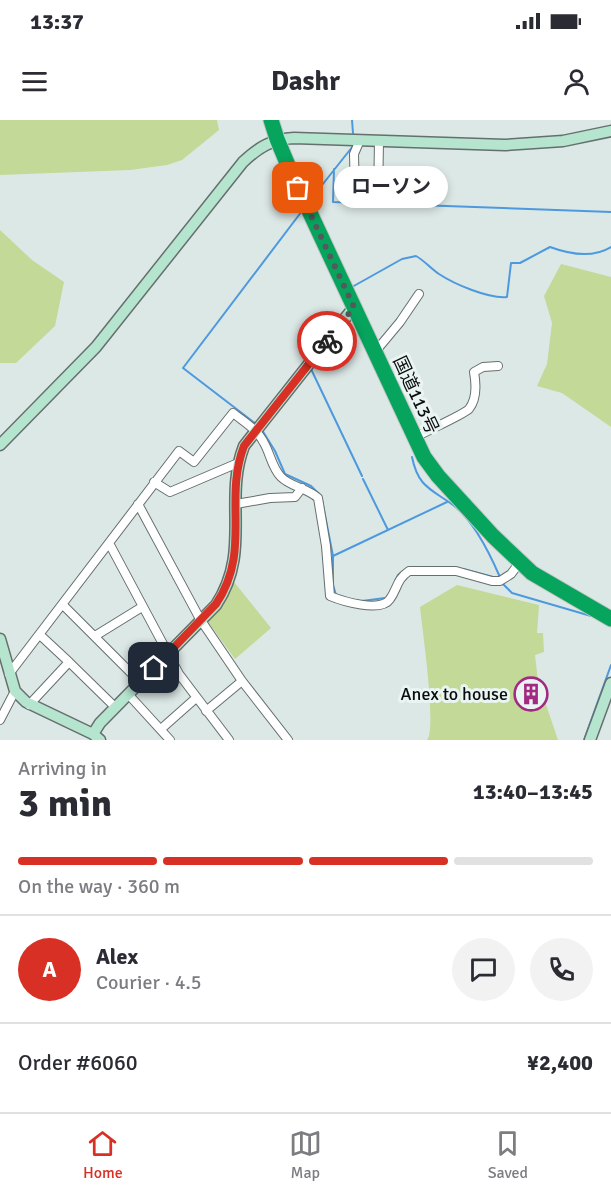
<!DOCTYPE html>
<html lang="en">
<head>
<meta charset="utf-8">
<style>
	body { margin:0; font-family:Signika,"Noto Sans JP",sans-serif; background:#f2f2f3; color:#2b2b33; height:100vh; display:flex; flex-direction:column; font-size:22px; white-space:nowrap }
	* { box-sizing:border-box; margin:0 }
	p { font-size:20px; color:#7c7c81 }
	.icon { flex:none; width:33px; height:33px; fill:none; stroke:currentColor; stroke-width:2; stroke-linecap:round; stroke-linejoin:round }
	.map { position:relative; height:620px; overflow:hidden }
	.details { display:flex; flex-direction:column; background:#fff; flex:1 }
	.details>* { flex:none }
	.pin { position:absolute; display:grid; place-items:center; width:51px; height:51px; color:#fff; margin:-26px; border-radius:12px; box-shadow:0 3px 9px #0006 }
	.courier { position:absolute; display:grid; place-items:center; width:60px; height:60px; margin:-30px; border:4px solid #d93025; border-radius:50%; background:#fff; color:#222; box-shadow:0 2px 8px #0007 }
	.bubble { position:absolute; height:42px; border-radius:21px; background:#fff; box-shadow:0 3px 9px #0003; font-size:20px; font-weight:700; line-height:42px; text-align:center }
	.head em { font-style:normal; font-weight:700 }
	.head div { display:flex; flex-direction:column-reverse }
	.head { display:flex; align-items:center; justify-content:space-between; height:102px; padding:0 18px }
	h1 { font-size:39px; font-weight:700; line-height:45px }
	.bar { display:grid; grid-template-columns:repeat(4,1fr); gap:9px 6px; align-content:center; height:72px; padding:0 18px }
	.bar i { height:8px; border-radius:4px; background:#e1e1e2 }
	.bar .active { background:#d93025 }
	.bar p { grid-column:span 4 }
	.line { display:flex; align-items:center; gap:15px; padding:0 18px; border-top:2px solid #e1e1e2 }
	.line div { flex:1 }
	.round { display:grid; place-items:center; flex:none; width:63px; height:63px; border-radius:32px; background:#f2f2f3 }
	.status { display:flex; justify-content:space-between; align-items:center; height:42px; padding:0 30px; background:#fff; direction:ltr }
	.status svg { height:16px; fill:currentColor }
	header { display:flex; justify-content:space-between; align-items:center; height:78px; padding:0 18px; background:#fff; font-size:27px; font-weight:700 }
	.tab-bar { display:flex; justify-content:space-around; align-items:center; height:84px; border-top:2px solid #e1e1e2; background:#fff; font-size:16px; color:#7c7c81 }
	.tab-bar a { display:grid; justify-items:center; gap:3px }
	.tab-bar .active { color:#d93025 }
	.map>svg:first-child { display:block }
</style>
</head>
<body>
<div class="status"><b>13:37</b><svg viewBox="0 0 49 12"><path d="M0 12V9h3v3zM5 12V6h3v6zM10 12V3h3v9zM15 12V0h3v12zM26 1h20v11H26zM47 4h2v5h-2z"/></svg></div>
<header><svg class="icon" aria-label="menu" viewBox="0 0 24 24"><path d="M4 6h16M4 12h16M4 18h16"/></svg>Dashr<svg class="icon" aria-label="person" viewBox="0 0 24 24"><circle cx="12" cy="8" r="4"/><path d="M4 21q1-7 8-7t8 7"/></svg></header>
<div class="map">
<svg width="611" height="620" viewBox="0 0 611 620">
	<rect width="100%" height="100%" fill="#dce8e6"/>
	<path fill="#c2d997" d="M 0,0 L 217,0 L 219,10 L 182,40 L 167,45 L 130,50 L 0,55 Z
		M 0,110 L 32,140 L 64,162 L 55,206 L 16,243 L 0,243 Z
		M 561,144 L 611,157 L 611,307 L 562,273 L 537,266 L 547,244 L 552,203 L 544,176 Z
		M 234,462 L 271,508 L 235,539 L 208,502 Z
		M 457,465 L 539,485 L 537,513 L 543,513 L 544,532 L 535,535 L 538,561 L 558,620 L 427,620 C 437,609 422,507 420,487 Z"/>
	<g fill="none" stroke-linecap="round" stroke-linejoin="round">
		<path stroke="#4d99de" stroke-width="2" d="M 352,0 L 353,13
			M 334,49 L 333,82 L 611,92
			M 311,79 L 353,26
			M 352,167 L 402,139 L 416,136 C 425,141 431,149 439,154 C 454,164 489,179 507,177 L 511,143 L 520,143 L 550,127 C 569,134 593,138 611,127
			M 311,249 L 362,356
			M 284,267 L 312,232
			M 257,303 L 256,304 L 183,248 L 302,91
			M 262,310 L 275,331 L 285,354 L 311,366 L 319,374
			M 412,337 C 418,367 431,369 453,385 C 473,400 489,432 499,455
			M 363,359 L 388,410
			M 322,380 L 333,436 L 333,465 L 336,475
			M 333,436 L 447,382
			M 407,448 L 455,447
			M 463,449 L 497,458 L 499,456
			M 395,461 L 398,455 L 403,451
			M 502,463 L 512,473 L 591,496
			M 362,481 L 385,478
			M 584,620 L 611,545"/>
		<g stroke="#656f6d" stroke-width="10">
			<path id="street" d="M 355,77 L 354,34 L 360,20
				M 378,81 L 379,21
				M 375,232 L 400,202 L 419,174
				M 414,318 C 424,312 463,295 469,289 C 477,279 476,263 474,252 L 483,247 L 498,246
				M 154,362 L 170,372 L 238,343
				M 138,384 L 200,499 L 242,561 L 288,620
				M 236,384 L 270,378 L 295,377 L 302,368
				M 109,423 L 179,554 L 229,620
				M 63,485 L 140,562
				M 40,515 L 69,542
				M 95,516 L 142,487
				M 9,554 L 179,331 L 194,342 L 233,293 C 244,302 258,310 264,323 C 270,333 272,348 281,357 C 291,367 307,368 318,378 L 326,426 L 330,476 C 342,481 381,493 390,479 C 398,468 396,460 409,451 L 456,451 L 492,461 L 500,461 L 511,454 L 520,442
				M 128,574 L 170,620
				M 29,585 L 69,542 L 115,587
				M 206,591 L 242,561
				M 0,600 L 15,571
				M 161,609 L 196,578"/>
		</g>
		<g stroke="#656f6d" stroke-width="13">
			<path id="secondary" d="M 0,325 L 96,227 L 243,42 C 259,27 272,19 294,18 L 505,25 L 563,21 L 611,11
				M 0,519 L 15,571 L 26,582 L 93,614 L 100,620
				M 93,614 L 100,603 L 216,485 C 252,431 223,380 244,326 L 354,187
				M 590,620 L 611,563"/>
		</g>
		<g stroke="#c4c5c5" stroke-width="17">
			<path id="highway" d="M 271,0 L 277,19 L 290,50 L 424,337 L 438,356 L 493,416 L 532,453 L 611,499"/>
		</g>
		<use href="#street" stroke="#fff" stroke-width="8"/>
		<use href="#secondary" stroke="#b5e4cf" stroke-width="10"/>
		<use href="#highway" stroke="#07a45e" stroke-width="15"/>
	</g>
	<g fill="none" stroke-linecap="round" stroke-linejoin="round">
		<path stroke="#545a59" stroke-width="6" stroke-dasharray="0 10.8" d="M 298,68 L 354,187 L 327,221"/>
		<path stroke="#d93025" stroke-width="8" d="M 154,548 L 216,484 C 252,431 223,380 244,326 L 327,221"/>
	</g>
	<defs>
		<g id="building-ring" transform="scale(1.725)"><circle r="9.5" fill="#eaf5f3" stroke="#a32a82" stroke-width="1.5"/><path d="M-4-6H4V6H1V3H-1V6H-4ZM-2.5-4.3h1.7v1.8h-1.7ZM.8-4.3h1.7v1.8H.8ZM-2.5-1h1.7V.8h-1.7ZM.8-1h1.7V.8H.8Z" fill="#a32a82"/></g>
	</defs>
	<g fill-rule="evenodd">
		<use href="#building-ring" x="531" y="574"/>
	</g>
	<g text-anchor="middle" stroke-width="6" stroke-linejoin="round" paint-order="stroke">
		<g font-size="18" fill="#0a0d0d" stroke="#eaf5f3">
			<text transform="translate(416 275) rotate(65)" y="6">国道113号</text>
		</g>
		<g font-size="18" fill="#0a0d0d" stroke="#eaf5f3" text-anchor="end">
			<text x="508" y="580">Anex to house</text>
		</g>
	</g>
</svg>
<div class="pin" style="left:298px;top:68px;background:#ea580c"><svg class="icon" aria-label="bag" viewBox="0 0 24 24"><path d="M5 8h14l-1 12H6zM9 8a3 3 0 0 1 6 0"/></svg></div>
<div class="pin" style="left:154px;top:548px;background:#1f2937"><svg class="icon" aria-label="home" viewBox="0 0 24 24"><path d="M3 11l9-7 9 7M6 9v11h12V9"/></svg></div>
<div class="courier" style="left:327px;top:221px"><svg class="icon" aria-label="bike" viewBox="0 0 24 24"><circle cx="6" cy="16" r="4"/><circle cx="18" cy="16" r="4"/><path d="M6 16l4-8h5l3 8M10 8l3 8H6M13 5h3"/></svg></div>
<div class="bubble" style="left:334px;top:46px;width:114px">ローソン</div>
</div>
<section class="details">
<div class="head"><div><h1>3 min</h1><p>Arriving in</p></div><em>13:40–13:45</em></div>
<div class="bar"><i class="active"></i><i class="active"></i><i class="active"></i><i></i><p>On the way · 360 m</p></div>
<div class="line" style="height:108px"><b class="round" style="background:#d93025;color:#fff">A</b><div><b>Alex</b><p>Courier · 4.5</p></div><a class="round"><svg class="icon" aria-label="chat" viewBox="0 0 24 24"><path d="M4 5h16v11H9l-5 4z"/></svg></a><a class="round"><svg class="icon" aria-label="phone" viewBox="0 0 24 24"><path d="M5 4h4l2 5-3 2q2 4 5 5l2-3 5 2v4C11 20 4 13 5 4z"/></svg></a></div>
<div class="line" style="height:78px"><div>Order #6060</div><b>¥2,400</b></div>
</section>
<nav class="tab-bar">
<a class="active"><svg class="icon" aria-label="home" viewBox="0 0 24 24"><path d="M3 11l9-7 9 7M6 9v11h12V9"/></svg>Home</a>
<a><svg class="icon" aria-label="map" viewBox="0 0 24 24"><path d="M3 6l6-2 6 2 6-2v14l-6 2-6-2-6 2zM9 4v14M15 6v14"/></svg>Map</a>
<a><svg class="icon" aria-label="saved" viewBox="0 0 24 24"><path d="M7 4h10v16l-5-4-5 4z"/></svg>Saved</a>
</nav>
</body>
</html>
